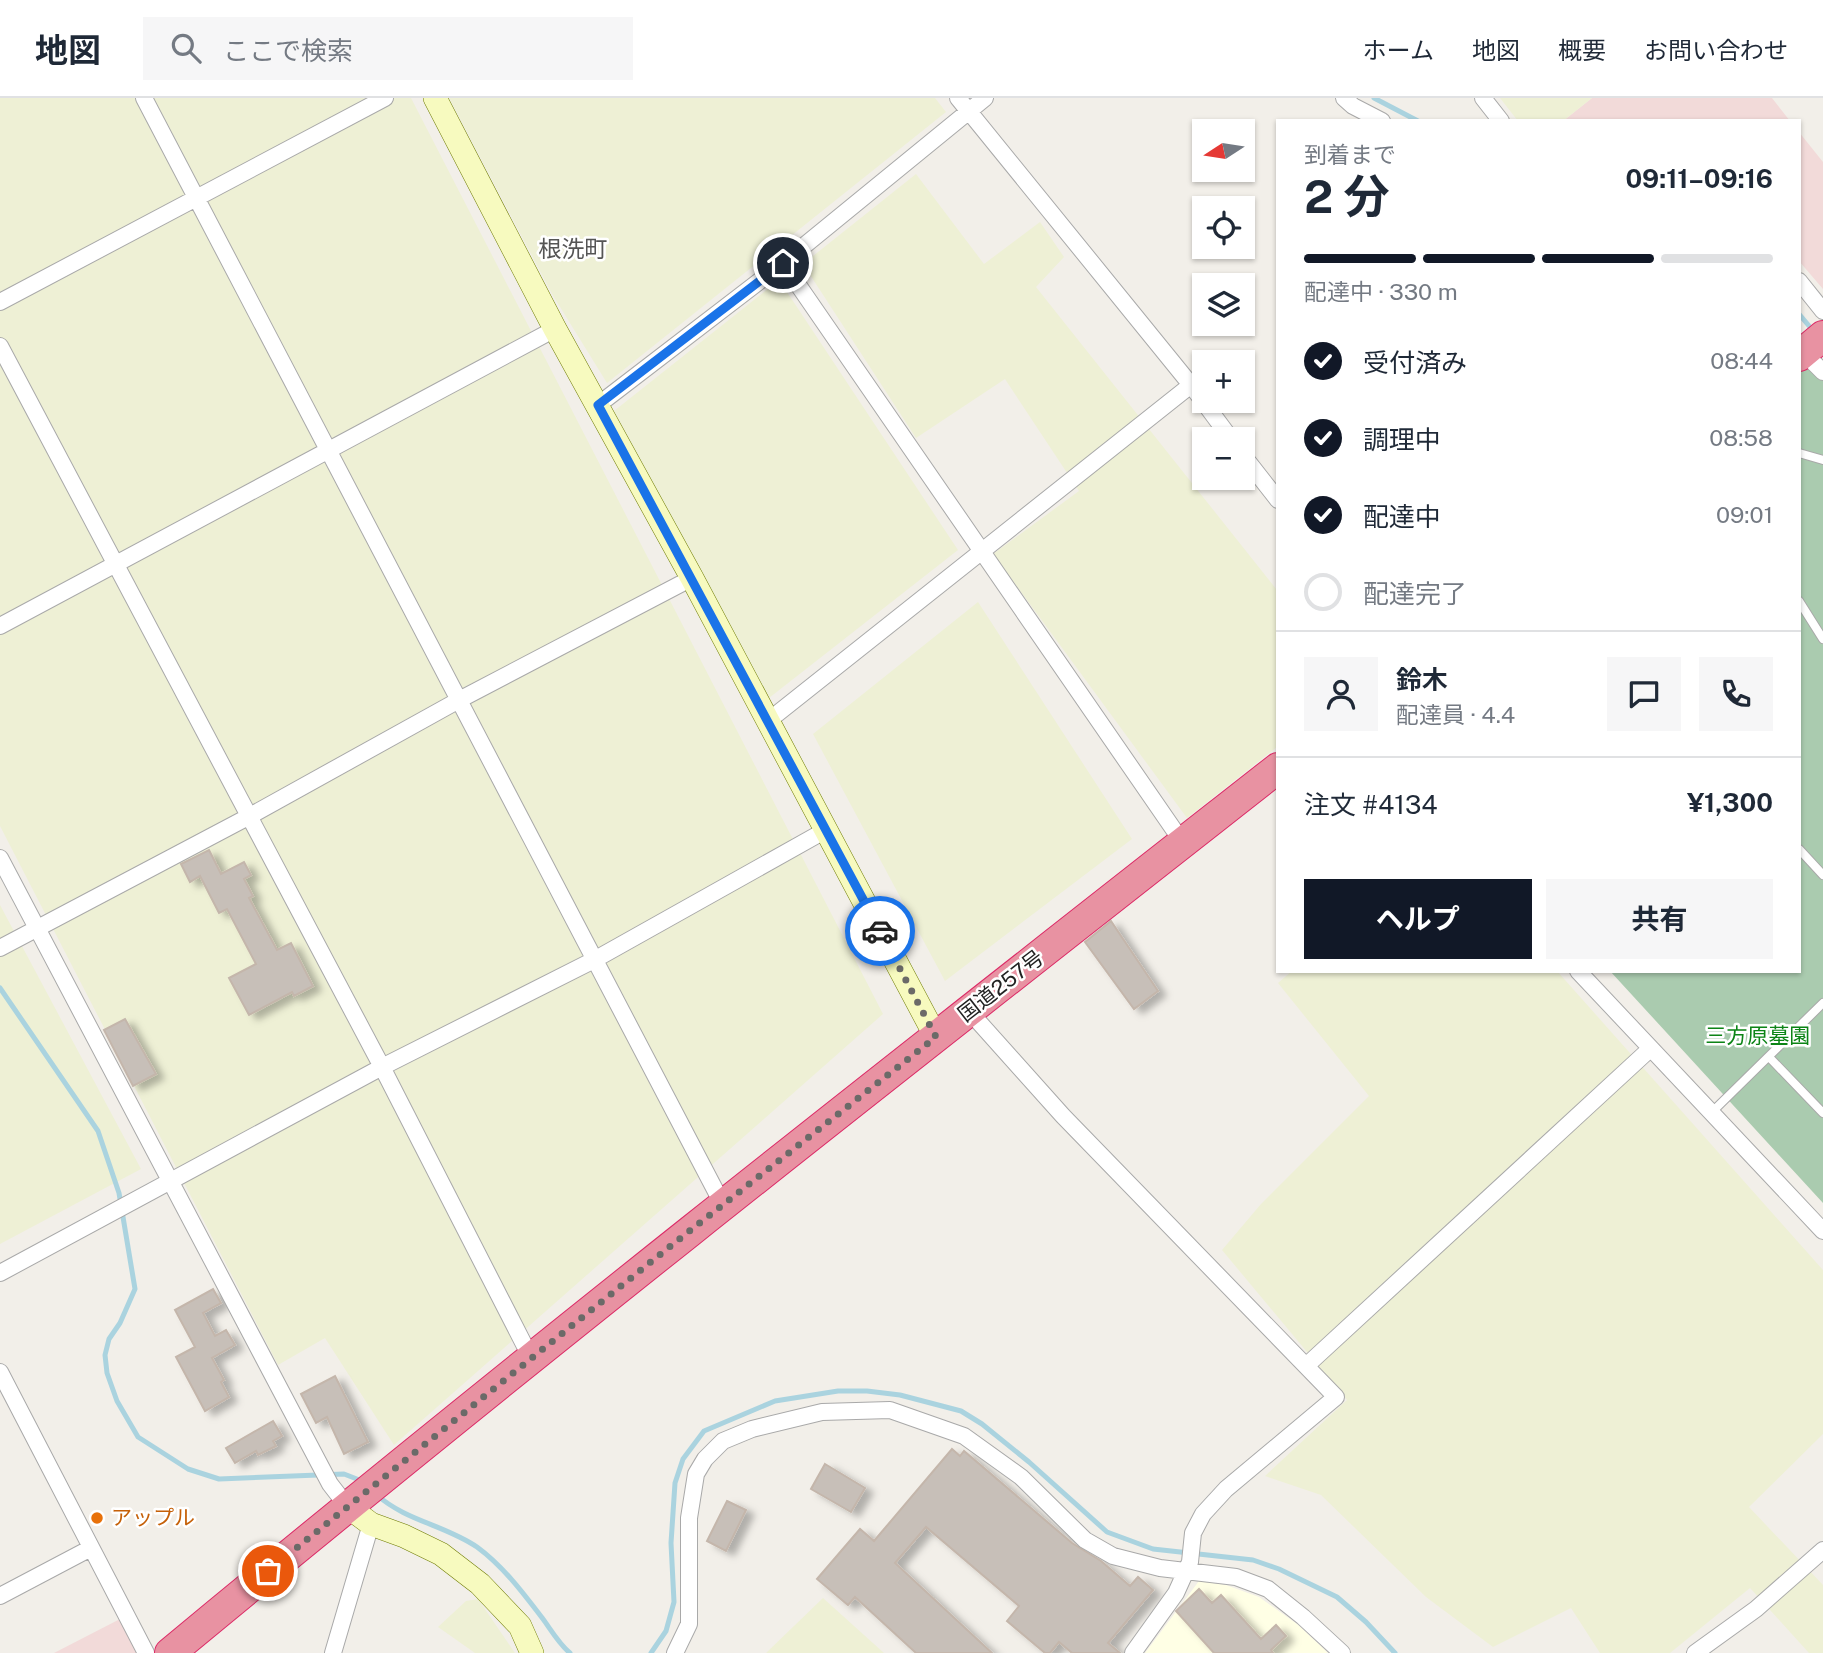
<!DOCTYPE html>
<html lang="ja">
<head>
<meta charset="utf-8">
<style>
	body { margin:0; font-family:"Public Sans","Noto Sans JP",sans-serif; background:#f6f6f7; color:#1f2937; height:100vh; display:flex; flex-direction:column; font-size:26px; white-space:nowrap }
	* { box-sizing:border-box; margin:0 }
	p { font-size:23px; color:#747a83 }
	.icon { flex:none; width:38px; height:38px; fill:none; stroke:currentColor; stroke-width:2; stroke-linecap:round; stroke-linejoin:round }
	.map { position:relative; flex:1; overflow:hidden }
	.sheet { position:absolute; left:1276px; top:21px; width:525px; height:854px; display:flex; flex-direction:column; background:#fff; border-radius:0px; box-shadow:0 2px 5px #0004 }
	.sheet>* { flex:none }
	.needle { width:46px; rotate:258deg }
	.buttons { position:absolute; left:1192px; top:21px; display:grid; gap:14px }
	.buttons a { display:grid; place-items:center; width:63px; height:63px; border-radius:0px; background:#fff; box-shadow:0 2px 5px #0004; font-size:35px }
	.pin { position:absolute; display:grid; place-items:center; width:60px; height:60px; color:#fff; margin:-30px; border:4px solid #fff; border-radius:50%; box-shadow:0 2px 7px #0007 }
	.courier { position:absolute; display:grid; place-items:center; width:70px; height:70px; margin:-35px; border:5px solid #1a73e8; border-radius:50%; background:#fff; color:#222; box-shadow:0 2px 9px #0007 }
	.summary em { font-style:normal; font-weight:700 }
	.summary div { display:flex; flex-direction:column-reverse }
	.summary { display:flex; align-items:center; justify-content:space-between; height:119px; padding:0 28px }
	h1 { font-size:46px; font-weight:700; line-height:52px }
	.bar { display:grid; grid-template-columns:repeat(4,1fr); gap:10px 7px; align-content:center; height:84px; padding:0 28px }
	.bar i { height:9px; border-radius:5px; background:#e0e1e3 }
	.bar .active { background:#111827 }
	.bar p { grid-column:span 4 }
	.line { display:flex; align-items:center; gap:18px; padding:0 28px; border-top:2px solid #e0e1e3 }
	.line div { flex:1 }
	.round { display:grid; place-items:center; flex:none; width:74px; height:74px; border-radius:0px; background:#f6f6f7 }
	ol { padding:0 28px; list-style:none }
	li { display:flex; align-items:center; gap:21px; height:77px }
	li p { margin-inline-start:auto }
	li .icon { padding:7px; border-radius:50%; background:#111827; color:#fff; stroke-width:4 }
	li:last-child { color:#747a83 }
	li i { width:38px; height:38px; border:4px solid #e0e1e3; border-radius:50% }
	.button { display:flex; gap:14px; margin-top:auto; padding:14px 28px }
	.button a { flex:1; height:80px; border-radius:0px; background:#111827; color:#fff; font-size:28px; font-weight:700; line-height:80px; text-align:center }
	.button a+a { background:#f6f6f7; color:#1f2937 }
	header { display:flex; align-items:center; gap:42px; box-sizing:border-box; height:98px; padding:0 35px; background:#fff; border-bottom:2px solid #e0e1e3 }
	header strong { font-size:33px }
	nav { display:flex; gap:38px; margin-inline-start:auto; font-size:24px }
	.search { width:490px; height:63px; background:#f6f6f7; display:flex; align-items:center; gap:18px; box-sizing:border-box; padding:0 24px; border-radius:0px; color:#747a83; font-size:26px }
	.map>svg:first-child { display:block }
</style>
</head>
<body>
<header>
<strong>地図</strong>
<div class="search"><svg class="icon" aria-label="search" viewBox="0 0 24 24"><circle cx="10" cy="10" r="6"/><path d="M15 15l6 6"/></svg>ここで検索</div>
<nav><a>ホーム</a><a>地図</a><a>概要</a><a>お問い合わせ</a></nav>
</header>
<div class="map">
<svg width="1823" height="1555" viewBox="0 0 1823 1555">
	<defs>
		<filter id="shadow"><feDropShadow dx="8" dy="4.5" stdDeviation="3.5" flood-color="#0004"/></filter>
	</defs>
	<rect width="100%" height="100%" fill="#f2efe9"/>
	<path fill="#f2dad9" d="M 1592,0 L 1772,0 L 1790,23 L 1563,23 Z
		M 1799,34 L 1823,64 L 1823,191 L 1799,163 Z
		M 120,1521 L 137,1555 L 54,1555 Z"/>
	<path fill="#ffffe5" d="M 1199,1483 L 1226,1487 L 1259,1499 L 1297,1526 L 1328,1555 L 1145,1555 Z"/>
	<path fill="#eef0d5" d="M 0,0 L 411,0 L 883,916 L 394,1347 L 325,1240 L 278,1267 L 0,728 Z
		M 449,0 L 935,0 L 946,14 L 607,285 L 552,196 Z
		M 1500,0 L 1592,0 L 1563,23 L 1518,23 Z
		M 916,76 L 984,166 L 1040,124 L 1064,159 L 1036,189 L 1277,492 L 1277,649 L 1187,720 L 993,456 L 1079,393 L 1005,281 L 916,340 L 803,166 Z
		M 779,182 L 958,452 L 769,600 L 614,313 Z
		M 978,504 L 1132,741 L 945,883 L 813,636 Z
		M 0,807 L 141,1071 L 0,1146 Z
		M 1292,873 L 1557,873 L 1823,1172 L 1823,1336 L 1749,1409 L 1823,1487 L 1823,1555 L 1809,1555 L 1750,1490 L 1670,1555 L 1600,1555 L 1571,1510 L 1493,1549 L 1426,1499 L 1321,1397 L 1265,1378 L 1347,1302 L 1222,1152 L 1261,1106 L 1369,998 L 1278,885 Z
		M 823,1500 L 884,1555 L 766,1555 Z
		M 478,1501 L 515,1555 L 475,1555 L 438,1529 L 466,1503 Z"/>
	<path fill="#aacbaf" d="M 1809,264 L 1823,279 L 1823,1105 L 1610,873 L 1799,873 L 1799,272 Z"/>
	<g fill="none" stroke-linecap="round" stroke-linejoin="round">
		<path stroke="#aad3df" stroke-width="5" d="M 1374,0 L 1418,23
			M 1799,216 L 1815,235
			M 0,890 L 98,1033 L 119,1095 L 135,1191 L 120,1225 L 109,1241 L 105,1257 L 107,1275 L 117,1303 L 138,1339 L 188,1371 L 219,1381 L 344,1376 L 362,1383
			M 377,1397 C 406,1423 445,1427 477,1449 C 503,1468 524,1496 543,1521 C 551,1532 559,1546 570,1555
			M 651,1555 L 666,1533 L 674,1504 L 671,1445 L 675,1385 L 683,1361 L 704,1333 L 775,1303 L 838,1293 L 867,1293 L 900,1297 L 961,1313 L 982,1326 L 1029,1364 L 1107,1434 L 1153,1451 L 1253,1462 L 1279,1471 L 1337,1499 L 1366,1524 L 1395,1555"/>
	</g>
	<path fill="#c7bfb8" stroke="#c4b6ab" stroke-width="2" filter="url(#shadow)" d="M 209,752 L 221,776 L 244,764 L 251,777 L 244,781 L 253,798 L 249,800 L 277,852 L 291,845 L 313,888 L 294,898 L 292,894 L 249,917 L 229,880 L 256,866 L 227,811 L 219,815 L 200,778 L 190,784 L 181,766 Z
		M 1111,823 L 1158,893 L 1134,911 L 1085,844 Z
		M 125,921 L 156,976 L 133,988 L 104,932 Z
		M 213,1191 L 221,1205 L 203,1215 L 215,1238 L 226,1232 L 235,1247 L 212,1260 L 224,1282 L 221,1284 L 229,1299 L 205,1313 L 176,1259 L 195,1249 L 175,1212 Z
		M 335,1278 L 368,1344 L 344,1356 L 327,1319 L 316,1325 L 301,1296 Z
		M 273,1323 L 282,1338 L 273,1343 L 276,1348 L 258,1357 L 256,1353 L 235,1365 L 226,1350 Z
		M 952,1351 L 960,1358 L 964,1353 L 1072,1445 L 1101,1463 L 1130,1488 L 1138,1479 L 1153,1492 L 1108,1545 L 1120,1555 L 1072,1555 L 1059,1544 L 1050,1555 L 1045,1555 L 1007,1523 L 1019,1508 L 926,1429 L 895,1465 L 992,1555 L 916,1555 L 855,1499 L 848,1507 L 817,1481 L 860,1431 L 874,1443 Z
		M 825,1366 L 865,1390 L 851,1414 L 811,1391 Z
		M 727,1403 L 746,1412 L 726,1453 L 707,1443 Z
		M 1199,1491 L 1212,1505 L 1221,1497 L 1261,1541 L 1276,1527 L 1286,1538 L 1271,1552 L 1273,1555 L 1214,1555 L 1176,1513 Z"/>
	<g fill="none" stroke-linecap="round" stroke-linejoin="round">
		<g stroke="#a9a9a9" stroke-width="10">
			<path id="lane" d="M 1799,355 L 1823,362
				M 1799,503 L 1823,541
				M 1799,751 L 1823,777
				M 1769,959 L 1823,1015
				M 1711,1015 L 1823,905"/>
		</g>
		<g stroke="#a9a9a9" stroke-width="18">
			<path id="street" d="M 144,0 L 723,1107
				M 958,0 L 1191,287 L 1231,341
				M 1344,0 L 1353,8 L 1382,23
				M 1483,0 L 1501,23
				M 783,165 L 1183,745
				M 1799,183 L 1823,213
				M 0,204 L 385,0
				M 0,248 L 382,969 L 531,1260
				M 1804,255 L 1823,274
				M 598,307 L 783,165 L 985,0
				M 1242,356 L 1278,402
				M 0,528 L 555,231
				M 768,623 L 1191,287
				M 0,760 L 330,1386 L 347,1408
				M 0,850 L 248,719 L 459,602 L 692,480
				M 1578,873 L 1823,1133
				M 969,913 L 1063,1018 L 1336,1299 L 1226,1391 L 1203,1416 L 1193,1435 L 1190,1464 L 1176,1495 L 1133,1555
				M 0,1175 L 382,969 L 594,862 L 826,732
				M 1306,1268 L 1650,951
				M 0,1274 L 146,1555
				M 0,1498 L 91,1450
				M 333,1555 L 371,1426
				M 675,1555 L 689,1526 L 689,1420 L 696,1376 L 705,1361 L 723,1343 L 752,1331 L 822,1314 L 890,1312 L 964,1338 L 1021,1379 L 1085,1442 L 1113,1458 L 1160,1470 L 1236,1479 L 1268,1491 L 1303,1519 L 1342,1555
				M 1695,1555 L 1756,1511 L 1823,1452"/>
		</g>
		<g stroke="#707d05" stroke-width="24">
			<path id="secondary" d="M 435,0 L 555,231 L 692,480 L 936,939
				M 347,1408 L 371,1426 L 404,1438 L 441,1456 L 480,1486 L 520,1528 L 532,1555"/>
		</g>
		<g stroke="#dc2a67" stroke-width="32">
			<path id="highway" d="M 1799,258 L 1823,238
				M 170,1555 C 534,1253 906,962 1278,670"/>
		</g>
		<use href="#lane" stroke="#fff" stroke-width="8"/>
		<use href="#street" stroke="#fff" stroke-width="16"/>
		<use href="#secondary" stroke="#f7fabf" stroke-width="23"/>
		<use href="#highway" stroke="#e892a2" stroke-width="30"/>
	</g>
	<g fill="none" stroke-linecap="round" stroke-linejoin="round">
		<path stroke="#6b6a68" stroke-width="7" stroke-dasharray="0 12.6" d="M 268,1473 L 673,1146 L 936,939 L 880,833"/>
		<path stroke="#1a73e8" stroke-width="9" d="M 783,165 L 598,307 L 880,833"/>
	</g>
	<circle fill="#e8710a" stroke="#fff" stroke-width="2.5" cx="97" cy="1420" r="7"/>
	<g text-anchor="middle" stroke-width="5" stroke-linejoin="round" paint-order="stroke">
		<g font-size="21" fill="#222" stroke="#fff">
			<text transform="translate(1001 888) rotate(-38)" y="7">国道257号</text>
		</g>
		<g font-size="21" fill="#0c8416" stroke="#fff">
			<text x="1758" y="945">三方原墓園</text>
		</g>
		<g font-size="21" fill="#c56008" stroke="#fff" text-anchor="start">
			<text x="111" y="1427">アップル</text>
		</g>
		<g font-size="23" fill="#555" stroke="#fff">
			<text x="573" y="159">根洗町</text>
		</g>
	</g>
</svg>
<div class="buttons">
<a><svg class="needle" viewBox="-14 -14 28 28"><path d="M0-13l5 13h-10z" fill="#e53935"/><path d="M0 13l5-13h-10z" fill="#747a83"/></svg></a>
<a><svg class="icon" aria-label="locate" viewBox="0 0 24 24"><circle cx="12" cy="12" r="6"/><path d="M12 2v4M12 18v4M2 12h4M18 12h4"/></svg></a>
<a><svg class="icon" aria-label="layers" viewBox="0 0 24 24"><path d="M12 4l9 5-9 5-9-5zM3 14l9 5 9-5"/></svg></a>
<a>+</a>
<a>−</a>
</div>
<div class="pin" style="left:268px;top:1473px;background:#ea580c"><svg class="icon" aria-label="bag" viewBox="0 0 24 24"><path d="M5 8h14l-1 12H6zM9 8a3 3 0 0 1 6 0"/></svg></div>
<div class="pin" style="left:783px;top:165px;background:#1f2937"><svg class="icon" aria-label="home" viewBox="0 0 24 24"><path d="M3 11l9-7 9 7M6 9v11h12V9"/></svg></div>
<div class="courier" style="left:880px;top:833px"><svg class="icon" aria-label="car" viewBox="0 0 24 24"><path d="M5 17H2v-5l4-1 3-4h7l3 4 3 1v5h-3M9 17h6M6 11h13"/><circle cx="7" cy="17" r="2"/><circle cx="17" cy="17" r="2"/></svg></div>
<section class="sheet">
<div class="summary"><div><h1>2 分</h1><p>到着まで</p></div><em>09:11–09:16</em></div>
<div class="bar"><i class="active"></i><i class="active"></i><i class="active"></i><i></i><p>配達中 · 330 m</p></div>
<ol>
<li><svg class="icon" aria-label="check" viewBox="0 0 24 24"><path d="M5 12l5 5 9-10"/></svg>受付済み<p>08:44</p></li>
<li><svg class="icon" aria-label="check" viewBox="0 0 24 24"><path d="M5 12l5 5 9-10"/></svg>調理中<p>08:58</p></li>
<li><svg class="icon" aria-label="check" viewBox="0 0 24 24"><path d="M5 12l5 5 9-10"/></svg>配達中<p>09:01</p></li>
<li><i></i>配達完了</li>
</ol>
<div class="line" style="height:126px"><a class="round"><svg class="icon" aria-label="person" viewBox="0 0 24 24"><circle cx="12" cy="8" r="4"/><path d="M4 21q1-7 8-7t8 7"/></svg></a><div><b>鈴木</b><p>配達員 · 4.4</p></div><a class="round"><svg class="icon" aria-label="chat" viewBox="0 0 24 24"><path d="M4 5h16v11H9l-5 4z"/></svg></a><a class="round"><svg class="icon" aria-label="phone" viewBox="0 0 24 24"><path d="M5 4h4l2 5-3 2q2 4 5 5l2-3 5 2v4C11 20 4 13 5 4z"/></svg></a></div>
<div class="line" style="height:91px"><div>注文 #4134</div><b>¥1,300</b></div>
<div class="button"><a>ヘルプ</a><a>共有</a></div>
</section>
</div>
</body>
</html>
